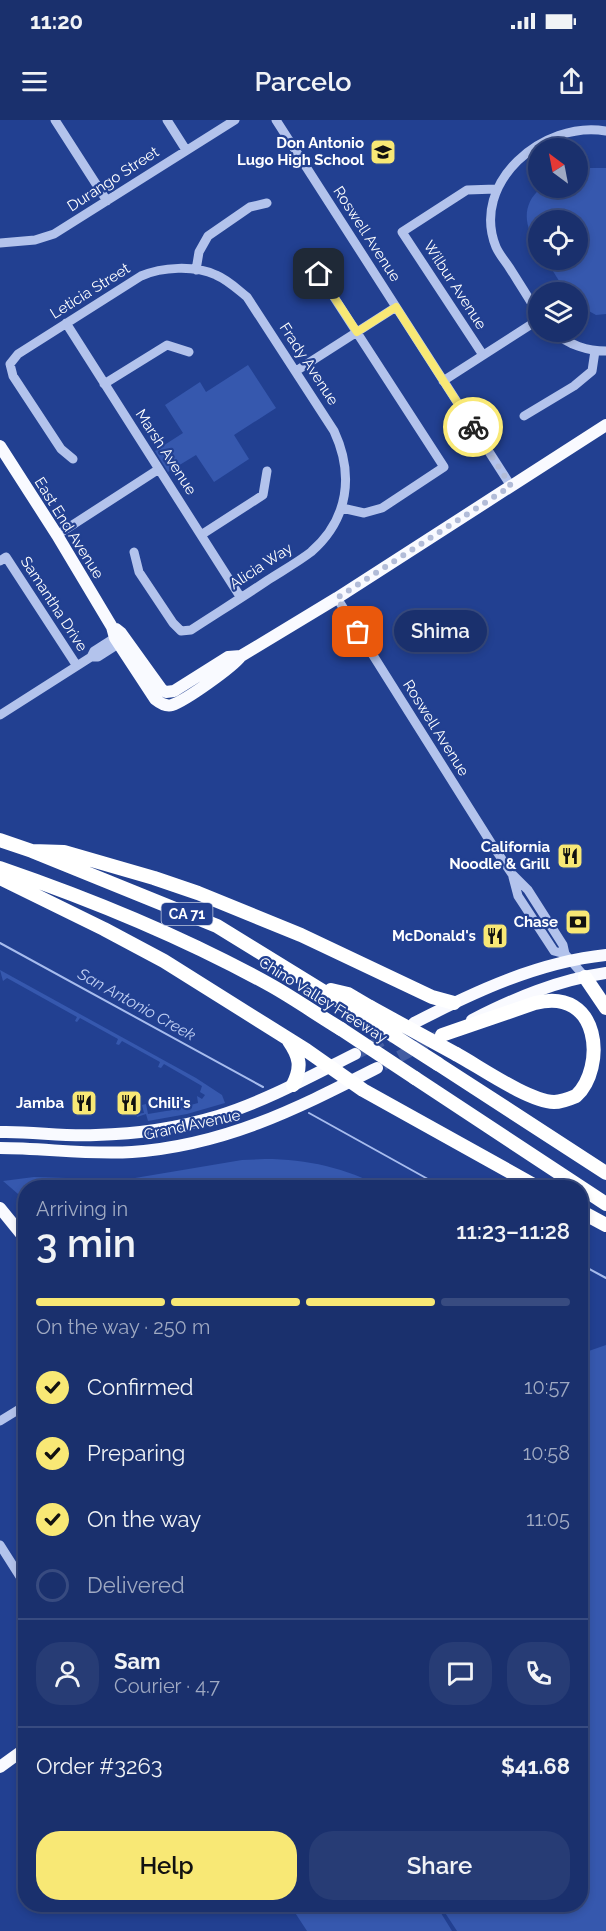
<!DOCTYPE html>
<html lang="en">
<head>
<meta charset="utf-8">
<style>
	body { margin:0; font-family:Raleway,sans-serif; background:#273c75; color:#f1f3f6; height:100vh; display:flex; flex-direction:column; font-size:22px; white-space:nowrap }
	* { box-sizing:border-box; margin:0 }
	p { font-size:20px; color:#9fa9c2 }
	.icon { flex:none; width:33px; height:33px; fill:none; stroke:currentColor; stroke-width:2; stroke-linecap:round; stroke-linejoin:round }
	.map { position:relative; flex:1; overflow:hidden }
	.panel { position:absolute; left:18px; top:1060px; width:570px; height:732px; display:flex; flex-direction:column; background:#1a306d; border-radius:24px; box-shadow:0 3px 9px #0003,0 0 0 2px #384b80 }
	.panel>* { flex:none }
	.needle { width:39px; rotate:328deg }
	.controls { position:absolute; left:528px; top:18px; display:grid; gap:12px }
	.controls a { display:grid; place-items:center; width:60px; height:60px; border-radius:50%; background:#1a306d; box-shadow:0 3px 9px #0003,0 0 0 2px #384b80; font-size:30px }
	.pin { position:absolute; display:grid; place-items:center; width:51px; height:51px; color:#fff; margin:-26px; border-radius:12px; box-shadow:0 3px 9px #0006 }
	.courier { position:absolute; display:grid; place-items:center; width:60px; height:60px; margin:-30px; border:4px solid #f8e875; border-radius:50%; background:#fff; color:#222; box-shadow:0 2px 8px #0007 }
	.bubble { position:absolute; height:42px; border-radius:21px; background:#1a306d; box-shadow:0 3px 9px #0003,0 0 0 2px #384b80; font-size:20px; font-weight:600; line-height:42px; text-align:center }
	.overview em { font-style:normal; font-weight:600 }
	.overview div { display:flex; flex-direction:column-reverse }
	.overview { display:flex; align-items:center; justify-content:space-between; height:102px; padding:0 18px }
	h1 { font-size:39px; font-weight:600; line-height:45px }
	.bar { display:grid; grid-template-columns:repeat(4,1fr); gap:9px 6px; align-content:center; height:72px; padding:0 18px }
	.bar i { height:8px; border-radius:4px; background:#384b80 }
	.bar .current { background:#f8e875 }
	.bar p { grid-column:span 4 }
	.line { display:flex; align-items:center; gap:15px; padding:0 18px; border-top:2px solid #384b80 }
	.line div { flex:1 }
	.round { display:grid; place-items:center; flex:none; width:63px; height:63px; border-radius:24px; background:#273c75 }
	ol { padding:0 18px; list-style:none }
	li { display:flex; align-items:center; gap:18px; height:66px }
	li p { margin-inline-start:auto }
	li .icon { padding:6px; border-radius:50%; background:#f8e875; color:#111; stroke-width:4 }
	li:last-child { color:#9fa9c2 }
	li i { width:33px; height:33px; border:3px solid #384b80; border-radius:50% }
	.action { display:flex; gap:12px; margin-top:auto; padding:12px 18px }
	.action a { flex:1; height:69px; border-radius:24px; background:#f8e875; color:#111; font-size:24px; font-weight:600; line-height:69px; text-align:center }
	.action a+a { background:#273c75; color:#f1f3f6 }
	.status { display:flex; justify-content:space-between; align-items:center; height:42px; padding:0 30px; background:#1a306d; direction:ltr }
	.status svg { height:16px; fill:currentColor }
	header { display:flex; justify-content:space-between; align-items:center; height:78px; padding:0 18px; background:#1a306d; font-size:27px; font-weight:600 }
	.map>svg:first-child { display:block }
</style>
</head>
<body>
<div class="status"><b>11:20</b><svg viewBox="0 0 49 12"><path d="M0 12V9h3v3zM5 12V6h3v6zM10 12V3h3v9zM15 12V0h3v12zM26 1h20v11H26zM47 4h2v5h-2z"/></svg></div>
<header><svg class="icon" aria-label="menu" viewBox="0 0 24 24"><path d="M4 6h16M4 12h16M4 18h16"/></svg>Parcelo<svg class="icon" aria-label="share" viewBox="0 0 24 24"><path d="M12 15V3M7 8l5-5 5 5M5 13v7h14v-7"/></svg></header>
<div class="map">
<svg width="606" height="1811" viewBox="0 0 606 1811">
	<rect width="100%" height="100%" fill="#224091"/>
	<path fill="#3658ae" d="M 585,48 L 606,48 L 606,194 L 596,195 L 578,185 L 578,172 L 566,172 L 546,140 L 578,140 L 578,100 L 538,100 L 538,128 C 525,107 520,86 541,68 L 578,68 L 578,49 Z
		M 248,245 L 276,288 L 234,315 L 249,339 L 214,362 L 196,335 L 168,352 L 155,331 L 183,313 L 165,285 L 200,262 L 206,272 Z
		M 0,850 L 196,958 L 222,975 L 225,983 L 187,994 L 148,1001 L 146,994 L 137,997 L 136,994 L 144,993 L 142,985 L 146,984 L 148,994 L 172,990 L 174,984 L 176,989 L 198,983 L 197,976 L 202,979 L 205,975 L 200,972 L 202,966 L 164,944 L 161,948 L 158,947 L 160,942 L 122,921 L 119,925 L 116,924 L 118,919 L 80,898 L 77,902 L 75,901 L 77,897 L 7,858 L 3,861 Z
		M 265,1039 C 307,1039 346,1048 384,1068 L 26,1068 L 25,1080 L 3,1061 L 34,1057 L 99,1059 L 135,1058 L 242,1040 Z
		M 606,1225 L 606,1811 L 457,1811 L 440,1785 L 580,1785 L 580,1234 Z
		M 290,1785 L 436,1785 L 452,1811 L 307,1811 Z"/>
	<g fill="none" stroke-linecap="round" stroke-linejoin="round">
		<path stroke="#a7bcee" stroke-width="2" d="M 0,823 L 263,967
			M 309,993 L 444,1068
			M 580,1144 L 606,1158"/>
		<path stroke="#435da2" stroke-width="12" stroke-dasharray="12 6" stroke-linecap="butt" d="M 355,934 L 400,911
			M 383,945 L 437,917"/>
		<path stroke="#b3c3ec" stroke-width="9" d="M 55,0 L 107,81
			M 167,0 L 186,30
			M 276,0 L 511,366
			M 0,123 L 35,120 L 54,114 L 235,0
			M 309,142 L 319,154 L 444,347 L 382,388 L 364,393 L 342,388
			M 196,150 L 199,132 L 208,116 L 250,87 L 267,83
			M 538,194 C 529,178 519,163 509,147 C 505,141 499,134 496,127 C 470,63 543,0 606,11
			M 66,203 L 241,478
			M 555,212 C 568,225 588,231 606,231
			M 483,235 L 402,112 L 467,70 L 496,69
			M 296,251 L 396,187
			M 443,261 L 538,200
			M 104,264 L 167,225 L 189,232
			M 524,296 L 574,266 L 592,251 L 595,231
			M 73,339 L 61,329 L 13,256 L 10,244 L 18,234 L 141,156 C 162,147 194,145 216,155 C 228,160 237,169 247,177 L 334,311 C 354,354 349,399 311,432 C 298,442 282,451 268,460 C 243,477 217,493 191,510 L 181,511 L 173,503 L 139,452 L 134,432
			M 57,415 L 159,349
			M 201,415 L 263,375 L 267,351
			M 0,441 L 6,437 L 77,546
			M 337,478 L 493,726 L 512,754 L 528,770 L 563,825 L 565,834 L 585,857
			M 91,537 L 94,531 L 119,515
			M 0,595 L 91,537 L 98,537 L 123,521
			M 513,757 L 518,776 L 554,831 L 565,834
			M 0,1301 L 26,1285
			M 0,1425 L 26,1466"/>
		<path stroke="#f9faff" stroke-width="12" d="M 0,326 L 57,415 L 112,507 L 115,518 L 155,579 C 160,583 166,587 172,585 C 185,581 233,547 241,536 L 337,478 L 606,305
			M 116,509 L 121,513 L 162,570 L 166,572 L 174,571 L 228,537 L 241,536
			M 472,900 C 515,878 558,860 606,853
			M 414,903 C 474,872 538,842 606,835
			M 0,1012 C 32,1011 64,1017 96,1015 C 137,1014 178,1008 218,996 C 266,981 311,956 355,934
			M 0,1028 C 44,1028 88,1035 132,1032 C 226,1025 296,989 377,948
			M 0,1088 L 26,1120
			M 0,1647 L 26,1628"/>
		<path stroke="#fff" stroke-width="14" d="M 0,720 L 32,731 L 217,806 L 360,894
			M 32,731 L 64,732 L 154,758 L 198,773 L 301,815 L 432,877 L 454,883
			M 0,748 C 93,780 186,818 272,866 C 295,879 318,895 341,909
			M 0,758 L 104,809 L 164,841 L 306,930 L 363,970 L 539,1068
			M 585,857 L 606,888
			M 331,870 L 348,874 L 370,887
			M 442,915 L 535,883 C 601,866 606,948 576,976 C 569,979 561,982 554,982 C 528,981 480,947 456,934
			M 289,921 C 300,937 302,947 293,965
			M 438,944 L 606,1053
			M 415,958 L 606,1084
			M 580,1091 L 606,1105"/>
		<path stroke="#fff" stroke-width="14" d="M 370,887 L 456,934
			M 360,894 L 438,944
			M 341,909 L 415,958"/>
	</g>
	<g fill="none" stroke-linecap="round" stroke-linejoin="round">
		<path stroke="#b2bcd8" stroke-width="6" stroke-dasharray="0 10.8" d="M 358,512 L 337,478 L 511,366 L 473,307"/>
		<path stroke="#f8e875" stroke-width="8" d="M 319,154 L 357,212 L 396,187 L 473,307"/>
	</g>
	<defs>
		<g id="school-square" transform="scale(1.35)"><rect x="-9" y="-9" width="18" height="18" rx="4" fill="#f8e875" stroke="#224091"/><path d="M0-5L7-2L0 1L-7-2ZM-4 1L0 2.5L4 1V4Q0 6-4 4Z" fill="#111"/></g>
		<g id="restaurant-square" transform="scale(1.35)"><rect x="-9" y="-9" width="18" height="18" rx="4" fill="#f8e875" stroke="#224091"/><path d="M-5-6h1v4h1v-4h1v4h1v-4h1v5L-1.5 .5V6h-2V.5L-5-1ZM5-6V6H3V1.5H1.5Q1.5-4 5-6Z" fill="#111"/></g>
		<g id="bank-square" transform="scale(1.35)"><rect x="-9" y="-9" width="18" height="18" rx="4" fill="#f8e875" stroke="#224091"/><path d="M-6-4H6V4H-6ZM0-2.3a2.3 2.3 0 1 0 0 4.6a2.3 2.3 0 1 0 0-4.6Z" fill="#111"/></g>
	</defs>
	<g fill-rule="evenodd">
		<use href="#school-square" x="383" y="32"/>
		<use href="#restaurant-square" x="570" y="736"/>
		<use href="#bank-square" x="578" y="802"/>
		<use href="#restaurant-square" x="495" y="816"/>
		<use href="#restaurant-square" x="84" y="983"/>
		<use href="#restaurant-square" x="129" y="983"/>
	</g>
	<g text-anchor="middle" stroke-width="4.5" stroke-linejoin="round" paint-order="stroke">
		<rect fill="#224091" stroke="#bdc6de" stroke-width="1.5" x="161.5" y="783" width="51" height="22" rx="4.5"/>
		<g font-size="14" font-weight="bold" fill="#fff">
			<text x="187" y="799">CA 71</text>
		</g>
		<g font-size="15" font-weight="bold" fill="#fff" stroke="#224091" text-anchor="end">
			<text x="364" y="28">Don Antonio<tspan x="364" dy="17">Lugo High School</tspan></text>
			<text x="550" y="732">California<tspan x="550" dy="17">Noodle &amp; Grill</tspan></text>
			<text x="558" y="807">Chase</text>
			<text x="476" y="821">McDonald's</text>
			<text x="64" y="988">Jamba</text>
			<text x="148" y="988" text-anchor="start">Chili's</text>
		</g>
		<g font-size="15" fill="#fff" stroke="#224091">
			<text transform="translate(113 59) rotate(-33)" y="5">Durango Street</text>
			<text transform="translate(367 114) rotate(57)" y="5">Roswell Avenue</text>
			<text transform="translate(455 165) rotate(57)" y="5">Wilbur Avenue</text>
			<text transform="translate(90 171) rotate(-32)" y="5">Leticia Street</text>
			<text transform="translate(309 244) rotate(57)" y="5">Frady Avenue</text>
			<text transform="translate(166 332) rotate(57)" y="5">Marsh Avenue</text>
			<text transform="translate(69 408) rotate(58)" y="5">East End Avenue</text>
			<text transform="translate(261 446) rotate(-33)" y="5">Alicia Way</text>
			<text transform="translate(54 484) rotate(57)" y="5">Samantha Drive</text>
			<text transform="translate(436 608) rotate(58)" y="5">Roswell Avenue</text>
			<text transform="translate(323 880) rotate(32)" y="5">Chino Valley Freeway</text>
			<text transform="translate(192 1005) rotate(-12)" y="5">Grand Avenue</text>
		</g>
		<g font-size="16" font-style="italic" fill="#bfcef3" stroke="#224091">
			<text transform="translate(137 884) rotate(29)" y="6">San Antonio Creek</text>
		</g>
	</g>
</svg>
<div class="controls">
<a><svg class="needle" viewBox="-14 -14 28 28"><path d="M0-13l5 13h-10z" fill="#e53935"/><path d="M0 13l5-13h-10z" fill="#9fa9c2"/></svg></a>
<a><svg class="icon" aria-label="locate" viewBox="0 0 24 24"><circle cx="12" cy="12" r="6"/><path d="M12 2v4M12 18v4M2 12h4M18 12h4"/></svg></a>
<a><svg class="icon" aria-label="layers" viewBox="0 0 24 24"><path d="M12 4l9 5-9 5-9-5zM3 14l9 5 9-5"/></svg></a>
</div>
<div class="pin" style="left:358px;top:512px;background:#ea580c"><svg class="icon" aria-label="bag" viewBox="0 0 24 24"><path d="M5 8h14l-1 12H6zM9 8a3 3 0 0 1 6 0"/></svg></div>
<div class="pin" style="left:319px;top:154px;background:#1f2937"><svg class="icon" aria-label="home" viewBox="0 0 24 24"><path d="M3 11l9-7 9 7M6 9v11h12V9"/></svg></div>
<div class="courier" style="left:473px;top:307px"><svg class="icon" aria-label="bike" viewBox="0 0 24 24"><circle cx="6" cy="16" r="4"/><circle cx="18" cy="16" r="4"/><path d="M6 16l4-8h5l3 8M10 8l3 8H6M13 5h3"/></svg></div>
<div class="bubble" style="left:394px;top:490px;width:93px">Shima</div>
<section class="panel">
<div class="overview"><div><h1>3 min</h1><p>Arriving in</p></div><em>11:23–11:28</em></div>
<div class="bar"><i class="current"></i><i class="current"></i><i class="current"></i><i></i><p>On the way · 250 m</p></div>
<ol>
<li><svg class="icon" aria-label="check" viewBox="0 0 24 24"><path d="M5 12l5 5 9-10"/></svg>Confirmed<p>10:57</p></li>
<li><svg class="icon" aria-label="check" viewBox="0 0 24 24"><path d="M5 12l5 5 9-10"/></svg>Preparing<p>10:58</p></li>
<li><svg class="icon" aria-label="check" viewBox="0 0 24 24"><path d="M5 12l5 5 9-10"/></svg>On the way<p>11:05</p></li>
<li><i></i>Delivered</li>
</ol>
<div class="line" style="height:108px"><a class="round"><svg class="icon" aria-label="person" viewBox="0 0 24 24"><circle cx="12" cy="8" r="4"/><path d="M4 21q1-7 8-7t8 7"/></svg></a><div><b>Sam</b><p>Courier · 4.7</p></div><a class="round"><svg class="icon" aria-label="chat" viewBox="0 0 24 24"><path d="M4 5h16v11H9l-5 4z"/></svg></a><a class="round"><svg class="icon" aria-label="phone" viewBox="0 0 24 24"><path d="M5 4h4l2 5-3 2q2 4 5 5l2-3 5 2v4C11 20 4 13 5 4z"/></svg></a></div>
<div class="line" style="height:78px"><div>Order #3263</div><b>$41.68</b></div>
<div class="action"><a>Help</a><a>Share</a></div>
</section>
</div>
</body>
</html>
